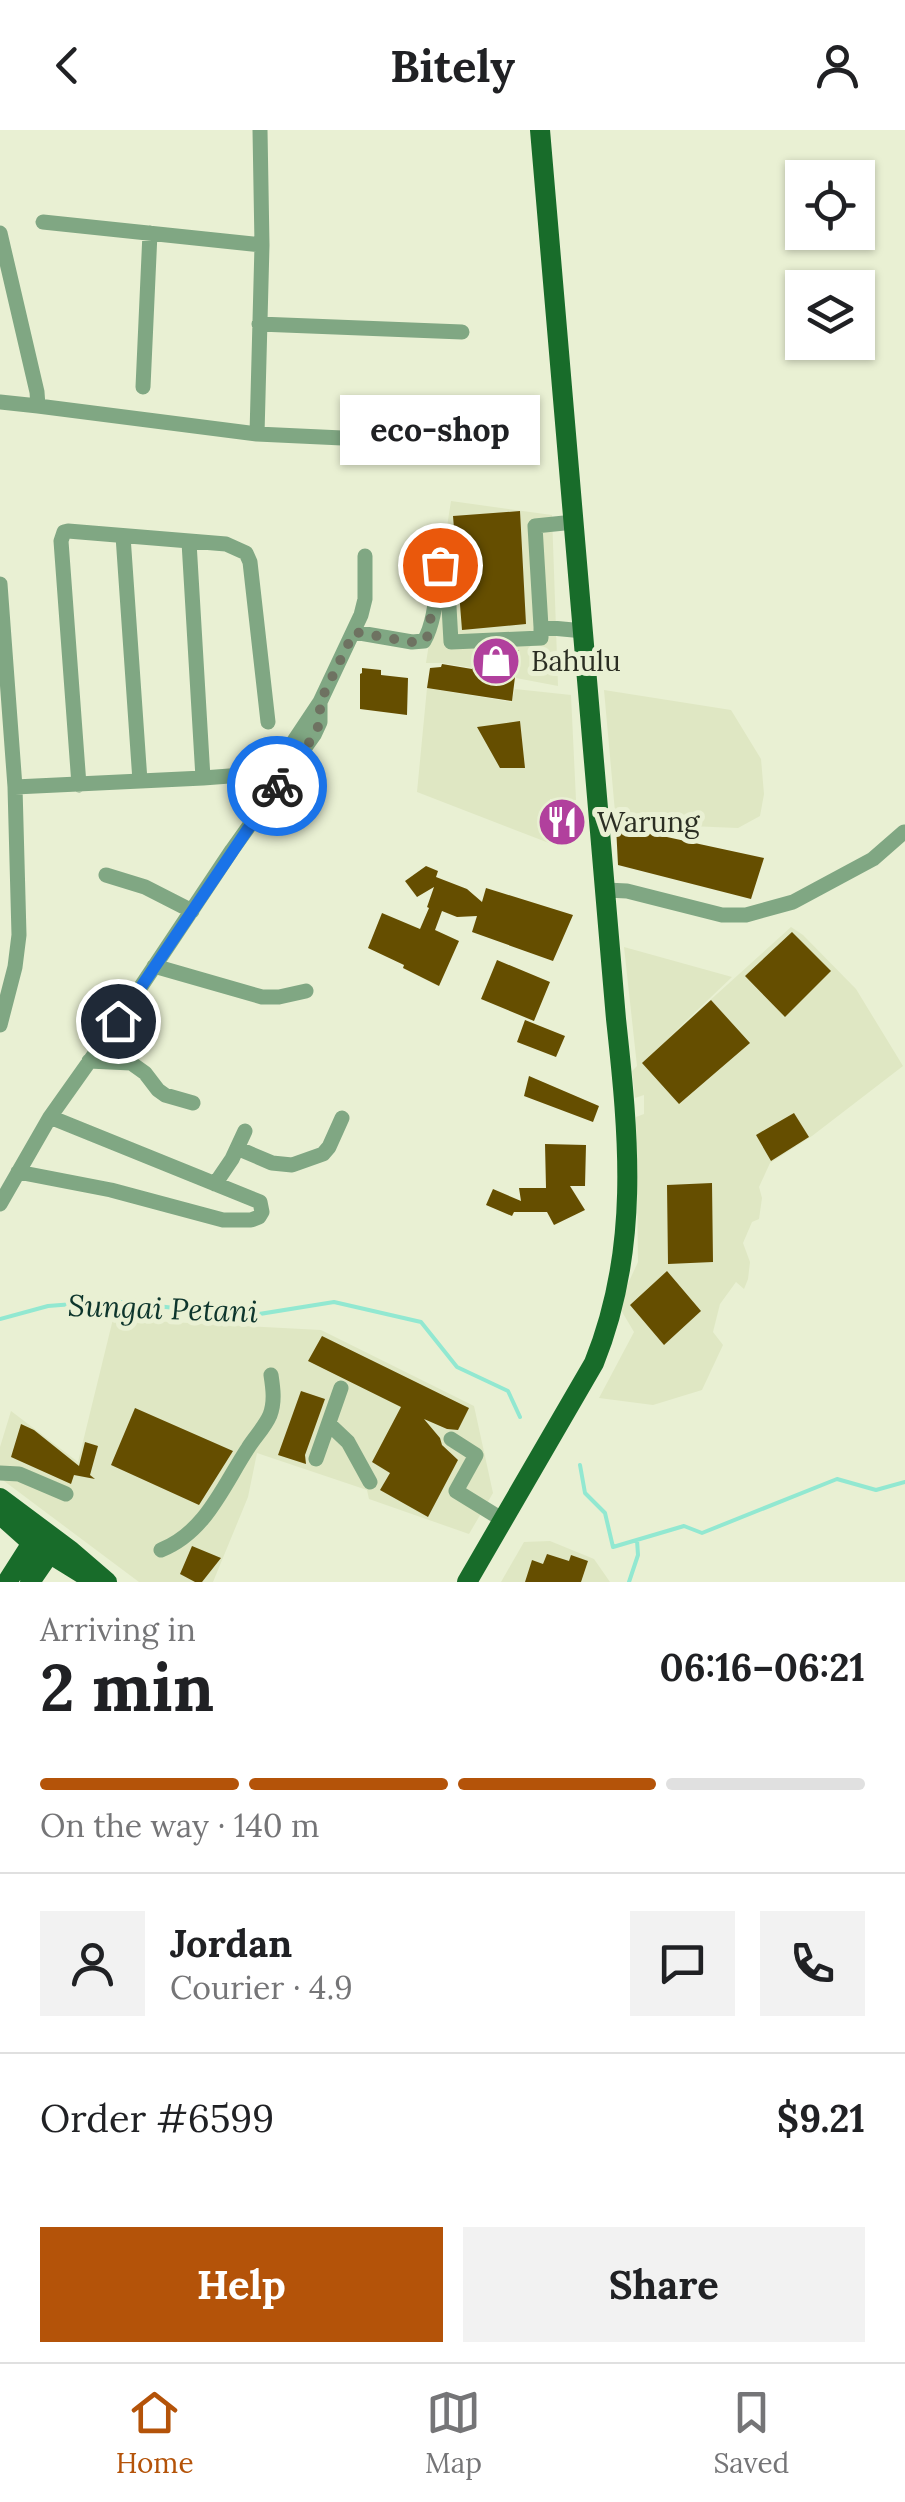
<!DOCTYPE html>
<html lang="en">
<head>
<meta charset="utf-8">
<style>
	body { margin:0; font-family:Lora,serif; background:#f2f2f2; color:#202124; height:100vh; display:flex; flex-direction:column; font-size:38px; white-space:nowrap }
	* { box-sizing:border-box; margin:0 }
	p { font-size:32px; color:#757577 }
	.icon { flex:none; width:55px; height:55px; fill:none; stroke:currentColor; stroke-width:2; stroke-linecap:round; stroke-linejoin:round }
	.map { position:relative; height:1452px; overflow:hidden }
	.drawer { display:flex; flex-direction:column; background:#fff; flex:1 }
	.drawer>* { flex:none }
	.fabs { position:absolute; left:785px; top:30px; display:grid; gap:20px }
	.fabs a { display:grid; place-items:center; width:90px; height:90px; border-radius:0px; background:#fff; box-shadow:0 2px 8px #0004; font-size:50px }
	.pin { position:absolute; display:grid; place-items:center; width:85px; height:85px; color:#fff; margin:-42px; border:5px solid #fff; border-radius:50%; box-shadow:0 2px 10px #0007 }
	.courier { position:absolute; display:grid; place-items:center; width:100px; height:100px; margin:-50px; border:8px solid #1a73e8; border-radius:50%; background:#fff; color:#222; box-shadow:0 2px 12px #0007 }
	.bubble { position:absolute; height:70px; border-radius:0px; background:#fff; box-shadow:0 2px 8px #0004; font-size:32px; font-weight:700; line-height:70px; text-align:center }
	.headline em { font-style:normal; font-weight:700 }
	.headline div { display:flex; flex-direction:column-reverse }
	.headline { display:flex; align-items:center; justify-content:space-between; height:170px; padding:0 40px }
	h1 { font-size:65px; font-weight:700; line-height:75px }
	.bar { display:grid; grid-template-columns:repeat(4,1fr); gap:15px 10px; align-content:center; height:120px; padding:0 40px }
	.bar i { height:12px; border-radius:8px; background:#e0e0e0 }
	.bar .current { background:#b45309 }
	.bar p { grid-column:span 4 }
	.line { display:flex; align-items:center; gap:25px; padding:0 40px; border-top:2px solid #e0e0e0 }
	.line div { flex:1 }
	.round { display:grid; place-items:center; flex:none; width:105px; height:105px; border-radius:0px; background:#f2f2f2 }
	.cta { display:flex; gap:20px; margin-top:auto; padding:20px 40px }
	.cta a { flex:1; height:115px; border-radius:0px; background:#b45309; color:#fff; font-size:40px; font-weight:700; line-height:115px; text-align:center }
	.cta a+a { background:#f2f2f2; color:#202124 }
	header { display:flex; justify-content:space-between; align-items:center; height:130px; padding:0 40px; background:#fff; font-size:45px; font-weight:700 }
	.menu { display:flex; justify-content:space-around; align-items:center; height:140px; border-top:2px solid #e0e0e0; background:#fff; font-size:28px; color:#757577 }
	.menu a { display:grid; justify-items:center; gap:5px }
	.menu .current { color:#b45309 }
	.map>svg:first-child { display:block }
</style>
</head>
<body>
<header><svg class="icon" aria-label="back" viewBox="0 0 24 24"><path d="M15 5l-7 7 7 7"/></svg>Bitely<svg class="icon" aria-label="person" viewBox="0 0 24 24"><circle cx="12" cy="8" r="4"/><path d="M4 21q1-7 8-7t8 7"/></svg></header>
<div class="map">
<svg width="905" height="1452" viewBox="0 0 905 1452">
	<rect width="100%" height="100%" fill="#e9f0d3"/>
	<path fill="#dfe7c3" d="M 451,371 L 552,385 L 558,556 L 516,548 L 516,545 L 442,533 L 426,533 Z
		M 427,558 L 511,572 L 515,559 L 571,565 L 576,670 L 550,669 L 549,713 L 417,662 Z
		M 604,560 L 731,580 L 761,629 L 764,664 L 760,686 L 738,698 L 616,693 Z
		M 791,797 L 803,805 L 856,859 L 903,936 L 812,1006 L 770,1033 L 759,1057 L 762,1068 L 759,1089 L 752,1092 L 743,1113 L 750,1132 L 748,1149 L 744,1159 L 736,1152 L 720,1174 L 713,1202 L 723,1215 L 702,1260 L 653,1275 L 599,1268 L 634,1202 L 618,1175 L 638,1132 L 636,987 L 644,984 L 644,965 L 635,968 L 632,941 L 637,936 L 624,817 L 732,847 L 665,911 Z
		M 113,1189 L 321,1200 L 474,1276 L 493,1363 L 469,1404 L 369,1369 L 367,1360 L 257,1323 L 248,1367 L 213,1452 L 139,1452 L 0,1348 L 0,1317 L 11,1281 L 78,1332 Z
		M 550,1411 L 594,1429 L 610,1452 L 501,1452 L 524,1412 Z"/>
	<g fill="none" stroke-linecap="round" stroke-linejoin="round">
		<path stroke="#92e8d1" stroke-width="4" d="M 0,1189 L 48,1176 L 112,1171 L 247,1186 L 334,1172 L 421,1192 L 457,1237 L 508,1261 L 520,1287
			M 580,1335 L 585,1363 L 605,1383 L 613,1417 L 684,1396 L 702,1403 L 837,1349 L 876,1360 L 905,1352
			M 629,1452 L 638,1425 L 637,1410"/>
	</g>
	<path fill="#654e00" d="M 520,381 L 526,494 L 462,500 L 453,386 Z
		M 519,520 L 519,539 L 516,539 L 512,571 L 427,558 L 430,538 L 441,537 L 442,534 L 472,539 L 472,524 Z
		M 362,538 L 381,540 L 381,545 L 408,548 L 407,585 L 360,579 L 360,544 L 362,543 Z
		M 520,591 L 525,638 L 500,638 L 477,597 Z
		M 569,671 L 568,712 L 555,712 L 556,672 Z
		M 616,696 L 764,728 L 751,769 L 618,735 Z
		M 426,736 L 438,741 L 436,747 L 467,759 L 482,772 L 486,758 L 573,785 L 553,831 L 472,802 L 477,786 L 457,787 L 442,781 L 435,800 L 459,811 L 439,856 L 403,838 L 404,835 L 368,818 L 382,783 L 420,799 L 429,778 L 427,777 L 434,757 L 417,767 L 405,751 Z
		M 792,802 L 831,841 L 785,887 L 745,846 Z
		M 497,830 L 550,852 L 534,891 L 481,869 Z
		M 711,870 L 750,913 L 679,974 L 642,933 Z
		M 525,890 L 565,906 L 556,927 L 517,912 Z
		M 529,946 L 599,976 L 593,992 L 524,966 Z
		M 794,983 L 809,1007 L 771,1031 L 756,1005 Z
		M 545,1014 L 586,1015 L 585,1056 L 570,1056 L 585,1080 L 554,1095 L 547,1082 L 514,1082 L 512,1086 L 486,1075 L 493,1059 L 521,1071 L 519,1058 L 546,1058 Z
		M 712,1053 L 713,1132 L 668,1134 L 667,1055 Z
		M 667,1141 L 701,1181 L 664,1215 L 630,1175 Z
		M 322,1206 L 469,1278 L 458,1300 L 447,1299 L 424,1289 L 440,1308 L 442,1315 L 458,1330 L 428,1387 L 380,1360 L 390,1343 L 372,1332 L 401,1277 L 308,1231 Z
		M 301,1261 L 325,1269 L 305,1325 L 306,1334 L 278,1325 Z
		M 135,1278 L 233,1321 L 199,1375 L 111,1335 Z
		M 21,1294 L 34,1300 L 79,1336 L 85,1312 L 98,1316 L 90,1345 L 95,1349 L 74,1345 L 71,1354 L 11,1327 Z
		M 192,1416 L 221,1428 L 202,1452 L 195,1452 L 180,1444 Z
		M 547,1424 L 569,1431 L 571,1425 L 588,1431 L 581,1452 L 525,1452 L 532,1430 L 543,1434 Z"/>
	<g fill="none" stroke-linecap="round" stroke-linejoin="round">
		<path stroke="#80a783" stroke-width="15" d="M 43,92 L 262,115
			M 0,103 L 37,262 L 38,276 L 257,304 L 449,313
			M 259,194 L 462,202
			M 143,257 L 150,103
			M 0,272 L 38,276
			M 257,304 L 262,115 L 260,0
			M 574,392 L 535,396 L 541,497 L 584,501
			M 123,406 L 140,651
			M 189,412 L 203,648
			M 0,454 L 15,657 L 19,805 L 15,837 L 0,895
			M 448,459 L 451,512 L 541,508 L 541,497
			M 354,502 L 412,512 L 424,511 C 436,490 436,459 440,435
			M 79,655 L 61,411 L 64,402 L 68,401 L 226,414 L 246,423 L 250,432 L 268,592
			M 15,657 L 203,648 L 256,644 L 271,638 L 290,617 L 320,572 L 361,485 L 365,469 L 365,426
			M 106,745 L 145,757 L 192,781
			M 606,760 L 627,761 L 722,785 L 746,785 L 793,772 L 873,729 L 904,702
			M 154,836 L 262,867 L 279,867 L 306,861
			M 89,931 L 131,933 L 145,943 L 158,960 L 165,965 L 193,973
			M 237,1018 L 272,1033 L 292,1035 L 323,1024 L 329,1017 L 342,988
			M 18,1042 L 111,1060 L 223,1090 L 251,1090 L 259,1087 L 262,1082 L 260,1072 L 50,987
			M 215,1054 L 232,1029 L 245,1001
			M 0,1074 L 50,987 L 118,891 L 232,720 L 314,605 L 320,592 L 320,572
			M 329,1294 L 348,1312 L 370,1352
			M 451,1309 L 476,1325 L 456,1361 L 503,1390
			M 316,1329 L 341,1258
			M 0,1343 L 19,1344 L 66,1364
			M 161,1420 C 206,1402 223,1356 248,1318 C 254,1308 265,1297 270,1285 C 275,1272 273,1258 271,1245"/>
		<path stroke="#186c2a" stroke-width="20" d="M 0,1368 L 71,1421 L 107,1452
			M 4,1388 L 31,1412 L 86,1446
			M 7,1452 L 39,1402
			M 30,1452 L 56,1414
			M 467,1452 L 594,1233 C 640,1119 629,1008 616,889 L 540,0"/>
	</g>
	<g fill="none" stroke-linecap="round" stroke-linejoin="round">
		<path stroke="#6e7261" stroke-width="10" stroke-dasharray="0 18" d="M 277,656 L 314,606 L 320,592 L 320,572 L 354,502 L 412,512 L 424,511 L 427,508 L 440,435"/>
		<path stroke="#1a73e8" stroke-width="12" d="M 118,891 L 277,656"/>
	</g>
	<defs>
		<g id="shop-disc" transform="scale(2.5)"><circle r="9.5" fill="#b1409d" stroke="#e9f0d3"/><path d="M-5-2.5h2.3a2.7 3.5 0 0 1 5.4 0H5L5.5 6h-11ZM-1.5-2.5h3a1.5 2.3 0 0 0-3 0Z" fill="#fff"/></g>
		<g id="restaurant-disc" transform="scale(2.5)"><circle r="9.5" fill="#b1409d" stroke="#e9f0d3"/><path d="M-5-6h1v4h1v-4h1v4h1v-4h1v5L-1.5 .5V6h-2V.5L-5-1ZM5-6V6H3V1.5H1.5Q1.5-4 5-6Z" fill="#fff"/></g>
	</defs>
	<g fill-rule="evenodd">
		<use href="#shop-disc" x="496" y="531"/>
		<use href="#restaurant-disc" x="562" y="692"/>
	</g>
	<g text-anchor="middle" stroke-width="10" stroke-linejoin="round" paint-order="stroke">
		<g font-size="28" fill="#2b2e23" stroke="#e9f0d3" text-anchor="start">
			<text x="531" y="541">Bahulu</text>
			<text x="597" y="702">Warung</text>
		</g>
		<g font-size="30" font-style="italic" fill="#0d352c" stroke="#e9f0d3">
			<text transform="translate(163 1179) rotate(2)" y="10">Sungai Petani</text>
		</g>
	</g>
</svg>
<div class="fabs">
<a><svg class="icon" aria-label="locate" viewBox="0 0 24 24"><circle cx="12" cy="12" r="6"/><path d="M12 2v4M12 18v4M2 12h4M18 12h4"/></svg></a>
<a><svg class="icon" aria-label="layers" viewBox="0 0 24 24"><path d="M12 4l9 5-9 5-9-5zM3 14l9 5 9-5"/></svg></a>
</div>
<div class="pin" style="left:440px;top:435px;background:#ea580c"><svg class="icon" aria-label="bag" viewBox="0 0 24 24"><path d="M5 8h14l-1 12H6zM9 8a3 3 0 0 1 6 0"/></svg></div>
<div class="pin" style="left:118px;top:891px;background:#1f2937"><svg class="icon" aria-label="home" viewBox="0 0 24 24"><path d="M3 11l9-7 9 7M6 9v11h12V9"/></svg></div>
<div class="courier" style="left:277px;top:656px"><svg class="icon" aria-label="bike" viewBox="0 0 24 24"><circle cx="6" cy="16" r="4"/><circle cx="18" cy="16" r="4"/><path d="M6 16l4-8h5l3 8M10 8l3 8H6M13 5h3"/></svg></div>
<div class="bubble" style="left:340px;top:265px;width:200px">eco-shop</div>
</div>
<section class="drawer">
<div class="headline"><div><h1>2 min</h1><p>Arriving in</p></div><em>06:16–06:21</em></div>
<div class="bar"><i class="current"></i><i class="current"></i><i class="current"></i><i></i><p>On the way · 140 m</p></div>
<div class="line" style="height:180px"><a class="round"><svg class="icon" aria-label="person" viewBox="0 0 24 24"><circle cx="12" cy="8" r="4"/><path d="M4 21q1-7 8-7t8 7"/></svg></a><div><b>Jordan</b><p>Courier · 4.9</p></div><a class="round"><svg class="icon" aria-label="chat" viewBox="0 0 24 24"><path d="M4 5h16v11H9l-5 4z"/></svg></a><a class="round"><svg class="icon" aria-label="phone" viewBox="0 0 24 24"><path d="M5 4h4l2 5-3 2q2 4 5 5l2-3 5 2v4C11 20 4 13 5 4z"/></svg></a></div>
<div class="line" style="height:130px"><div>Order #6599</div><b>$9.21</b></div>
<div class="cta"><a>Help</a><a>Share</a></div>
</section>
<nav class="menu">
<a class="current"><svg class="icon" aria-label="home" viewBox="0 0 24 24"><path d="M3 11l9-7 9 7M6 9v11h12V9"/></svg>Home</a>
<a><svg class="icon" aria-label="map" viewBox="0 0 24 24"><path d="M3 6l6-2 6 2 6-2v14l-6 2-6-2-6 2zM9 4v14M15 6v14"/></svg>Map</a>
<a><svg class="icon" aria-label="saved" viewBox="0 0 24 24"><path d="M7 4h10v16l-5-4-5 4z"/></svg>Saved</a>
</nav>
</body>
</html>
